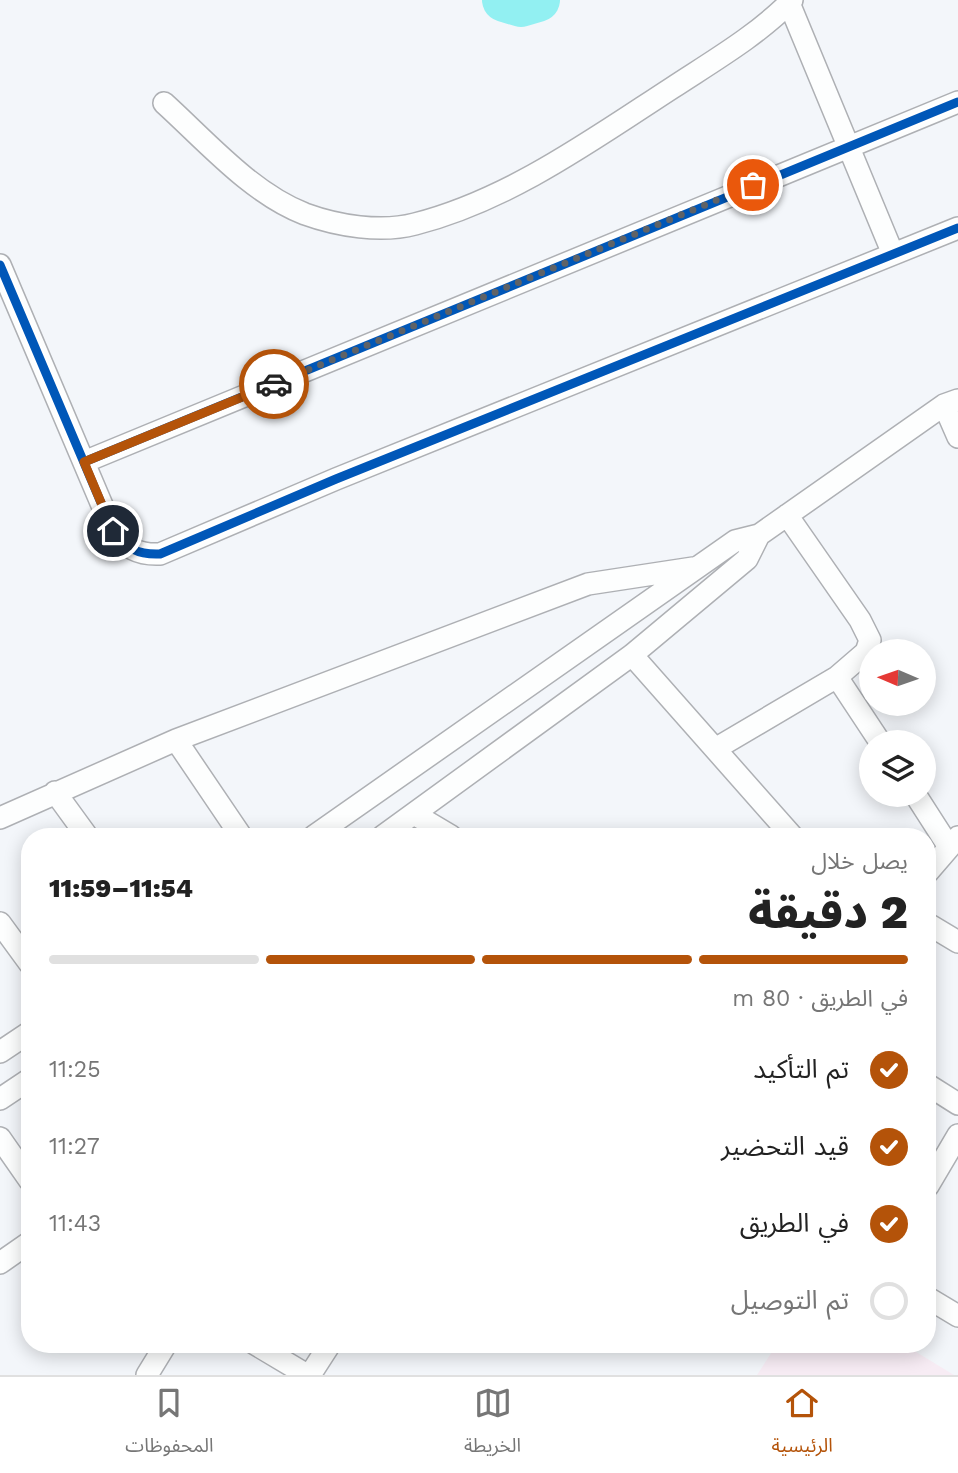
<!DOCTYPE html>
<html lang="ar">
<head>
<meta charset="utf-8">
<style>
	body { margin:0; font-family:"Work Sans","Noto Sans Arabic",sans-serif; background:#f6f6f6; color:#222; direction:rtl; height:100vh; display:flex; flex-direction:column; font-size:26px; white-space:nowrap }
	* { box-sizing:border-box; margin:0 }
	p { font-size:23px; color:#767676 }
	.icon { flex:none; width:38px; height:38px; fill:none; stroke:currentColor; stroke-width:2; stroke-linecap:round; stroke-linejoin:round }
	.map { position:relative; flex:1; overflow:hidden; direction:ltr }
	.side { position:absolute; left:21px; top:828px; width:915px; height:525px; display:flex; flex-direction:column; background:#fff; border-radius:28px; box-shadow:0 4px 18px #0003; direction:rtl }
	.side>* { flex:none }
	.needle { width:46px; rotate:272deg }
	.tools { position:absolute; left:859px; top:639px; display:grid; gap:14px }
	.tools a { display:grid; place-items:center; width:77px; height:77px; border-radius:50%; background:#fff; box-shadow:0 4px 18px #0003; font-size:35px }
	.pin { position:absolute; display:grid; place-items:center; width:60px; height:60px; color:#fff; margin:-30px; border:4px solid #fff; border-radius:50%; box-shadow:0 2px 7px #0007 }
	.courier { position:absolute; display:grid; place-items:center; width:70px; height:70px; margin:-35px; border:5px solid #b45309; border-radius:50%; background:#fff; color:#222; box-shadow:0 2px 9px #0007 }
	.summary em { font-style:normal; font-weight:800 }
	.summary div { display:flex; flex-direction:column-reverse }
	.summary { display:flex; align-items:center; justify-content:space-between; height:119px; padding:0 28px }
	h1 { font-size:46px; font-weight:800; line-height:52px }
	.bar { display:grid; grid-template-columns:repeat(4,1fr); gap:10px 7px; align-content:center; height:84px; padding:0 28px }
	.bar i { height:9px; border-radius:5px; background:#e0e0e0 }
	.bar .selected { background:#b45309 }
	.bar p { grid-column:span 4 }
	ol { padding:0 28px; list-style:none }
	li { display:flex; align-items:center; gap:21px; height:77px }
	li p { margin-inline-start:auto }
	li .icon { padding:7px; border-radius:50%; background:#b45309; color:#fff; stroke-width:4 }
	li:last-child { color:#767676 }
	li i { width:38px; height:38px; border:4px solid #e0e0e0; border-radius:50% }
	.tabs { display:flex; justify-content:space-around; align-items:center; height:98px; border-top:2px solid #e0e0e0; background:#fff; font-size:19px; color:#767676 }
	.tabs a { display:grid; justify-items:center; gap:4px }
	.tabs .selected { color:#b45309 }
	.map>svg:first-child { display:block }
</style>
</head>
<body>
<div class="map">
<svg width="958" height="1375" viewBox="0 0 958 1375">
	<rect width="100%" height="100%" fill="#f3f6fa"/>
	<path fill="#f7ecf4" d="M 777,1344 L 903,1344 L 954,1375 L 757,1375 Z"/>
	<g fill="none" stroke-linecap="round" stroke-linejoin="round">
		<path stroke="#92f0f2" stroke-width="44" d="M 504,0 L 521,5 L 538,0"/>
		<g stroke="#aeb0b4" stroke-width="24">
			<path id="minor" d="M 789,3 L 893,254
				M 164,103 C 207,142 251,193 305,214 C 338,226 381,233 415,224 C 509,200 592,140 672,88 C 713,61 758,35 792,0
				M 0,265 L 113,531 C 127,548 137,555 160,554 L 336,479 L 958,228
				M 944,405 L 958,437
				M 84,462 L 958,102
				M 787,515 L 860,620 L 870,640 L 866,652 L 837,677
				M 632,655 L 792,836
				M 176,740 L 241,836
				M 715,749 L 837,677 L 880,742
				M 55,792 L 87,836
				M 915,794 L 949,847
				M 414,814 L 451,836
				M 0,818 L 176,740 L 588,584 L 693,568
				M 314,836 L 735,541 L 759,535 L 944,405 L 958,400
				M 383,836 L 632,655 L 747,559 L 759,535
				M 928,872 L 958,837
				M 0,923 L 30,964
				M 928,924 L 958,942
				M 0,1052 L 30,1032
				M 928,1085 L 958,1104
				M 0,1099 L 30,1079
				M 0,1138 L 30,1181
				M 928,1186 L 958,1135
				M 0,1263 L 30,1242
				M 928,1298 L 958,1316
				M 255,1344 L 307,1375
				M 147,1375 L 166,1344
				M 310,1375 L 330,1344"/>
		</g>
		<use href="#minor" stroke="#fdfefe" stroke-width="21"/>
		<g stroke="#fff" stroke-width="13">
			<path id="cycleway" d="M 0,265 L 113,531 C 127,548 137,555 160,554 L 336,479 L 958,228
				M 84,462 L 958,102"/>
		</g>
		<use href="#cycleway" stroke="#0057b8" stroke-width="9"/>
	</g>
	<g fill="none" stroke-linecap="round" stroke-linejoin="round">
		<path stroke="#5f6266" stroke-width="7" stroke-dasharray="0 12.6" d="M 274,384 L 753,185"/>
		<path stroke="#b45309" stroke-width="9" d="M 113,531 L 84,462 L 274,384"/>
	</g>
</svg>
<div class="tools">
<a><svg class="needle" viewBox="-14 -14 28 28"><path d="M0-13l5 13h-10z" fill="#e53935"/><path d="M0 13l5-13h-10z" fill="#767676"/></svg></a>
<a><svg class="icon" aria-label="layers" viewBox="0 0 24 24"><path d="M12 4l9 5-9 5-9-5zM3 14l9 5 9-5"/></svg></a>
</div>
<div class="pin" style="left:753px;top:185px;background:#ea580c"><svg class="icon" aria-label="bag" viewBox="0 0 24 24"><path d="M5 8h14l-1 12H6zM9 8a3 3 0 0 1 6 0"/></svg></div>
<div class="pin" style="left:113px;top:531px;background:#1f2937"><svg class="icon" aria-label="home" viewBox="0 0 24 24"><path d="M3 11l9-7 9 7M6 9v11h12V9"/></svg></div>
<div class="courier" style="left:274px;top:384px"><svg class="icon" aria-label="car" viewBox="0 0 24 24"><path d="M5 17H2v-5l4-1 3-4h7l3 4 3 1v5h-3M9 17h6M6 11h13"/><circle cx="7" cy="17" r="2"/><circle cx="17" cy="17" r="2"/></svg></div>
<section class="side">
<div class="summary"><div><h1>2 دقيقة</h1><p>يصل خلال</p></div><em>11:54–11:59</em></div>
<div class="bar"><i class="selected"></i><i class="selected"></i><i class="selected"></i><i></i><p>في الطريق · 80 m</p></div>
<ol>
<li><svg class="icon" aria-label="check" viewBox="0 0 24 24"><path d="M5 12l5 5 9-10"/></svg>تم التأكيد<p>11:25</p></li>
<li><svg class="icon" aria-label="check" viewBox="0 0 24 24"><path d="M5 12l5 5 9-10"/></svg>قيد التحضير<p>11:27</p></li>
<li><svg class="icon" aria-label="check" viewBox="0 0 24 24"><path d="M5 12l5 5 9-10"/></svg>في الطريق<p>11:43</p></li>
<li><i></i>تم التوصيل</li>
</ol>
</section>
</div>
<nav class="tabs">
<a class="selected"><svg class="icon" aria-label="home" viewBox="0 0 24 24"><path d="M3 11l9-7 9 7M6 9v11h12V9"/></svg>الرئيسية</a>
<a><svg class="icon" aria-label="map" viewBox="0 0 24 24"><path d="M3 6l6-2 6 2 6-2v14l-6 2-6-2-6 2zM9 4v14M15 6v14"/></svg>الخريطة</a>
<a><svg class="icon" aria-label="saved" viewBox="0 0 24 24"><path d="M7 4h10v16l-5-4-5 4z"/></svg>المحفوظات</a>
</nav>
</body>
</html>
